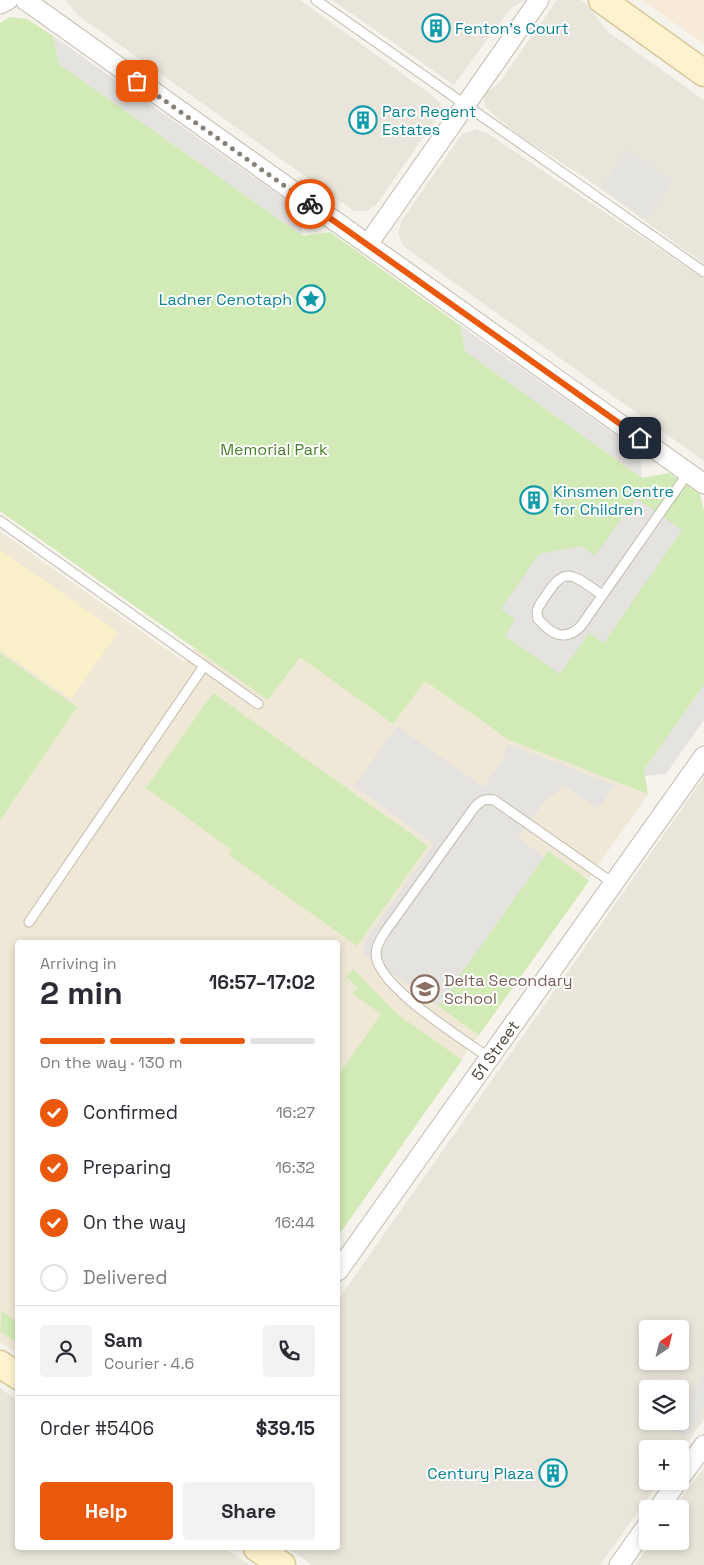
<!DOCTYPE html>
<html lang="en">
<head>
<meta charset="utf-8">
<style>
	body { margin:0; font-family:"Space Grotesk",sans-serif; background:#f2f2f3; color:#2b2b33; height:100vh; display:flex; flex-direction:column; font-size:19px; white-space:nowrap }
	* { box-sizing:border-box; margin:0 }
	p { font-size:16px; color:#7c7c81 }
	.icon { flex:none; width:28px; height:28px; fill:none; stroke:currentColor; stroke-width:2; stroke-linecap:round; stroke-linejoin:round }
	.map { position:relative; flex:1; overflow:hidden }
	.side { position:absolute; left:15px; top:940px; width:325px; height:610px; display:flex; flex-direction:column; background:#fff; border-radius:5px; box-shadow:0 2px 8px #0003 }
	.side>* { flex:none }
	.needle { width:32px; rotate:35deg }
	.buttons { position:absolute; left:639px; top:1320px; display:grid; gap:10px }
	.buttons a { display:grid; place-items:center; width:50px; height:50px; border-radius:5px; background:#fff; box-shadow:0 2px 8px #0003; font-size:25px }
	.pin { position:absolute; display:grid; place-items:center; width:42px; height:42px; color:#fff; margin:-21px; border-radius:10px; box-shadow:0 2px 8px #0006 }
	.courier { position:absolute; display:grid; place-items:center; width:50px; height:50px; margin:-25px; border:4px solid #ea580c; border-radius:50%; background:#fff; color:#222; box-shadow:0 1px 6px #0007 }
	.head em { font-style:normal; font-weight:600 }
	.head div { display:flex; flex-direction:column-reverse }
	.head { display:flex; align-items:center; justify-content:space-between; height:85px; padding:0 25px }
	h1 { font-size:32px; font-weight:600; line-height:38px }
	.bar { display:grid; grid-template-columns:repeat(4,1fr); gap:8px 5px; align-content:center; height:60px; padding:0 25px }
	.bar i { height:6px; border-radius:4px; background:#e1e1e2 }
	.bar .selected { background:#ea580c }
	.bar p { grid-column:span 4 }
	.line { display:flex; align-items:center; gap:12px; padding:0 25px; border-top:1px solid #e1e1e2 }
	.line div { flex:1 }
	.round { display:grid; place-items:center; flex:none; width:52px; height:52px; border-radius:5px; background:#f2f2f3 }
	ol { padding:0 25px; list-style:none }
	li { display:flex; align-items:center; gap:15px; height:55px }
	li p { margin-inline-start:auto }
	li .icon { padding:5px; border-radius:50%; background:#ea580c; color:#fff; stroke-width:4 }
	li:last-child { color:#7c7c81 }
	li i { width:28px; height:28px; border:2px solid #e1e1e2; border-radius:50% }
	.cta { display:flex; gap:10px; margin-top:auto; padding:10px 25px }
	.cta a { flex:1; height:58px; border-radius:5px; background:#ea580c; color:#fff; font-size:20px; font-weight:600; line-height:58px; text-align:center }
	.cta a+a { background:#f2f2f3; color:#2b2b33 }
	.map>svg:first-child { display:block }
</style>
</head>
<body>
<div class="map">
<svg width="704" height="1565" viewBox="0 0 704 1565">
	<rect width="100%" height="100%" fill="#f6f3ec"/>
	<path fill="#eae5da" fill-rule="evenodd" d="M 65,0 L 300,0 L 433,96 L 441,104 L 442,110 L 377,204 L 366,211 L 354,211 L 79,16 Z
		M 332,0 L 524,0 L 509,10 L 454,85 Z
		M 557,0 L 581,0 L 587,4 L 607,31 L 704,100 L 704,264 L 587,179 L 518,135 L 486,108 L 484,100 L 486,93 L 499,83 Z
		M 477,129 L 487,133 L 704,279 L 704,461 L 403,246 L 398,233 L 402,220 L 462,134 Z
		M 704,777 L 704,1419 L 680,1453 L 680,1449 L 648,1449 L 648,1481 L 660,1481 L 600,1565 L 312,1565 L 288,1548 L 338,1548 L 338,1300 ZM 648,1329 L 680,1329 L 680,1361 L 648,1361 ZM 648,1389 L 680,1389 L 680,1421 L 648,1421 Z
		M 0,1388 L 17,1400 L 18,1548 L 225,1548 L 250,1565 L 0,1565 Z
		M 704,1467 L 704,1565 L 635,1565 L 652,1541 L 680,1541 L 680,1509 L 674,1509 Z"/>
	<path fill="#f7ead8" d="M 642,0 L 704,0 L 704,44 Z"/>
	<path fill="#efe8d6" d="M 0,531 L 184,662 L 194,648 L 268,700 L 300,656 L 380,715 L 425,681 L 509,740 L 648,794 L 338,1236 L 338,942 L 18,942 L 17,1354 L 0,1342 Z"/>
	<path fill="#d2eab5" d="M 10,17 L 27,19 L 53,36 L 59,64 L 303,236 L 330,232 L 461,326 L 465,351 L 642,478 L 669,473 L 700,494 L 704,510 L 704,685 L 644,770 L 648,794 L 509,740 L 425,681 L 393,724 L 300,657 L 268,700 L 0,511 L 0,23 Z
		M 0,653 L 77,707 L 0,820 Z
		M 213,693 L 428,846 L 357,946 L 229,855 L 232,850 L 146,788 Z
		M 548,851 L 589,881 L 479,1035 L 438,1006 Z
		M 353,969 L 397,1014 L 462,1060 L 338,1236 L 338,1076 L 381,1014 L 353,994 L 358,987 L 346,977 Z
		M 2,1311 L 17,1322 L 17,1344 L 0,1331 Z"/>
	<path fill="#f9efc9" d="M 0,550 L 118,632 L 71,699 L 0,650 Z"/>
	<path fill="#e5e3e0" d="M 53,36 L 299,209 L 303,236 L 59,64 Z
		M 628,150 L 673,181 L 646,219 L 601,188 Z
		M 461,326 L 640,452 L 642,478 L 465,351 Z
		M 636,498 L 682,530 L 604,643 L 589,633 L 560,674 L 505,636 L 515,619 L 501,609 L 539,554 L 581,546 L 595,556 Z
		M 704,685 L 704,720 L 666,774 L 645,776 L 644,770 Z
		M 397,726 L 483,787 L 504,758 L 507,744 L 615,785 L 598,809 L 563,785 L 555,794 L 547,798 L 518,838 L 544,857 L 438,1006 L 363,954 L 364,942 L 434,844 L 354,786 Z
		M 704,1376 L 704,1408 L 684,1437 L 669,1427 L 672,1421 L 680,1421 L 680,1410 Z"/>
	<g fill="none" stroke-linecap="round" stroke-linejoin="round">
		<g stroke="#c2bbae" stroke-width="11">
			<path id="lane" d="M 316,0 L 704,272
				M 0,521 L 258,704
				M 602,595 C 566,569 564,567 539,606 L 537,611 L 538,619 C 552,635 565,642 581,626 L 688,473
				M 29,922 L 204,666
				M 489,1058 C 464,1039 375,986 376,953 C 376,946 381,938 385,932 L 474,808 C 480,801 485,798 494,800 L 613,883"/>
		</g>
		<g stroke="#c2bbae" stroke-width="21">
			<g id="street">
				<path d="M 25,0 L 704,484"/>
				<path d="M 0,4 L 8,0"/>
				<path d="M 368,244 L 539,0"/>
				<path id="s1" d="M 338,1271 L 704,756"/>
				<path d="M 680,1478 L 704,1445"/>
				<path d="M 658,1509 L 678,1481"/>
				<path d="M 619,1565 L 648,1524"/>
			</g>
		</g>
		<g stroke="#d6c79b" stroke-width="29">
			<path id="secondary" d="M 602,0 L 704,73
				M 0,1364 L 18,1376
				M 257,1548 L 282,1565"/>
		</g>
		<use href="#lane" stroke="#fff" stroke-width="9"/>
		<use href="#street" stroke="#fff" stroke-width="19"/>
		<use href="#secondary" stroke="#fff3cd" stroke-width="26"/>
	</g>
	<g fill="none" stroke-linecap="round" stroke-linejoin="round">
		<path stroke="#878178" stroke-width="5" stroke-dasharray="0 9" d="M 137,81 L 310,204"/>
		<path stroke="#ea580c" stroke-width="6" d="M 310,204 L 640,438"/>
	</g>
	<defs>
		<g id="building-ring" transform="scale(1.4375)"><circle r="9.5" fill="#fff" stroke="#0f9aa8" stroke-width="1.5"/><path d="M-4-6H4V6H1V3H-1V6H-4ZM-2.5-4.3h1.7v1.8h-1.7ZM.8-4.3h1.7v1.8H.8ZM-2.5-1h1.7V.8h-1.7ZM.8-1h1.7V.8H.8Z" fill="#0f9aa8"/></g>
		<g id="sight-ring" transform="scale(1.4375)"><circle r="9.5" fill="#fff" stroke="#0f9aa8" stroke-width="1.5"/><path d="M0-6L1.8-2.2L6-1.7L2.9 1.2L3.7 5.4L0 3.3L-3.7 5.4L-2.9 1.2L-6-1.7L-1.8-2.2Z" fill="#0f9aa8"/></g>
		<g id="school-ring" transform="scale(1.4375)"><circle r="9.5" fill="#fff" stroke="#8d6e63" stroke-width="1.5"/><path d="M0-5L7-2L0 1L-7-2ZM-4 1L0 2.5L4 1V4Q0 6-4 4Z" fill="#8d6e63"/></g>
	</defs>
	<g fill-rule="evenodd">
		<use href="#building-ring" x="436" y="28"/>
		<use href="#building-ring" x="363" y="120"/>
		<use href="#sight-ring" x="311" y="299"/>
		<use href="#building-ring" x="534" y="500"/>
		<use href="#school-ring" x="425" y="989"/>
		<use href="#building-ring" x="553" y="1473"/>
	</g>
	<g text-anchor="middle" stroke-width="4" stroke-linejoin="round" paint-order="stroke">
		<g font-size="16" fill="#0d838f" stroke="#fff" text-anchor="start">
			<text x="455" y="34">Fenton's Court</text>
			<text x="382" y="117">Parc Regent<tspan x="382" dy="18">Estates</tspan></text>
			<text x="292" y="305" text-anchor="end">Ladner Cenotaph</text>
			<text x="553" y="497">Kinsmen Centre<tspan x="553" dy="18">for Children</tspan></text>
			<text x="534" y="1479" text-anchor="end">Century Plaza</text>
		</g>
		<g font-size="16" fill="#4a7f2a" stroke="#fff">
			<text x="274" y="455">Memorial Park</text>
		</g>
		<g font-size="16" fill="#785e54" stroke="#fff" text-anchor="start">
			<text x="444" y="986">Delta Secondary<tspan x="444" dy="18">School</tspan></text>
		</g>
		<g font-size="16" fill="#4b4439" stroke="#fff">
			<text dy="6" stroke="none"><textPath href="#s1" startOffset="271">51 Street</textPath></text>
		</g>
	</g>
</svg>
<div class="buttons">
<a><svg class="needle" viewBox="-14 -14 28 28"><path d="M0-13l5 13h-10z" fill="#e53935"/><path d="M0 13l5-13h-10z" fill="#7c7c81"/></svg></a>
<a><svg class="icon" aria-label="layers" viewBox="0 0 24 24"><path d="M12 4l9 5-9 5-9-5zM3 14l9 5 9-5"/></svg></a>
<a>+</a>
<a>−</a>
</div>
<div class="pin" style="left:137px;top:81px;background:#ea580c"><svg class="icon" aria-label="bag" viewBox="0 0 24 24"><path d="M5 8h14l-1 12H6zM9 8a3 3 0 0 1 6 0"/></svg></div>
<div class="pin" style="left:640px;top:438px;background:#1f2937"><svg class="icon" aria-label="home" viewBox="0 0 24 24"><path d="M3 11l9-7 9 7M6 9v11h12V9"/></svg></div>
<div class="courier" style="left:310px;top:204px"><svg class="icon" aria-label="bike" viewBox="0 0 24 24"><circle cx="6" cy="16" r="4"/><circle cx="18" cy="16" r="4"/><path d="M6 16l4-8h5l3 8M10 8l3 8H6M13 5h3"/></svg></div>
<section class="side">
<div class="head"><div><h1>2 min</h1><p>Arriving in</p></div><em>16:57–17:02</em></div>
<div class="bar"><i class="selected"></i><i class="selected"></i><i class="selected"></i><i></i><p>On the way · 130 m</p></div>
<ol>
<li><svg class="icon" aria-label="check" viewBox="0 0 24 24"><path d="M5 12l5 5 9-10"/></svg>Confirmed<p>16:27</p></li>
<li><svg class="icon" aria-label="check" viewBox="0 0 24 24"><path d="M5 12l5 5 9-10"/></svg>Preparing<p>16:32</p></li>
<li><svg class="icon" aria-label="check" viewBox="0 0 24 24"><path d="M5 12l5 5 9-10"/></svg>On the way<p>16:44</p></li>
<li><i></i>Delivered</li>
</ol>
<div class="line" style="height:90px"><a class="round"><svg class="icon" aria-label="person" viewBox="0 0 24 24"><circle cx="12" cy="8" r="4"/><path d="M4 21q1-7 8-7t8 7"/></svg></a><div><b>Sam</b><p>Courier · 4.6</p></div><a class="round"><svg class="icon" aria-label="phone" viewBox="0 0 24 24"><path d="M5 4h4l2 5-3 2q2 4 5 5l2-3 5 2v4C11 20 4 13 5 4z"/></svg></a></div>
<div class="line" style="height:65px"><div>Order #5406</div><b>$39.15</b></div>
<div class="cta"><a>Help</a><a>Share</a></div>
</section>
</div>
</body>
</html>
